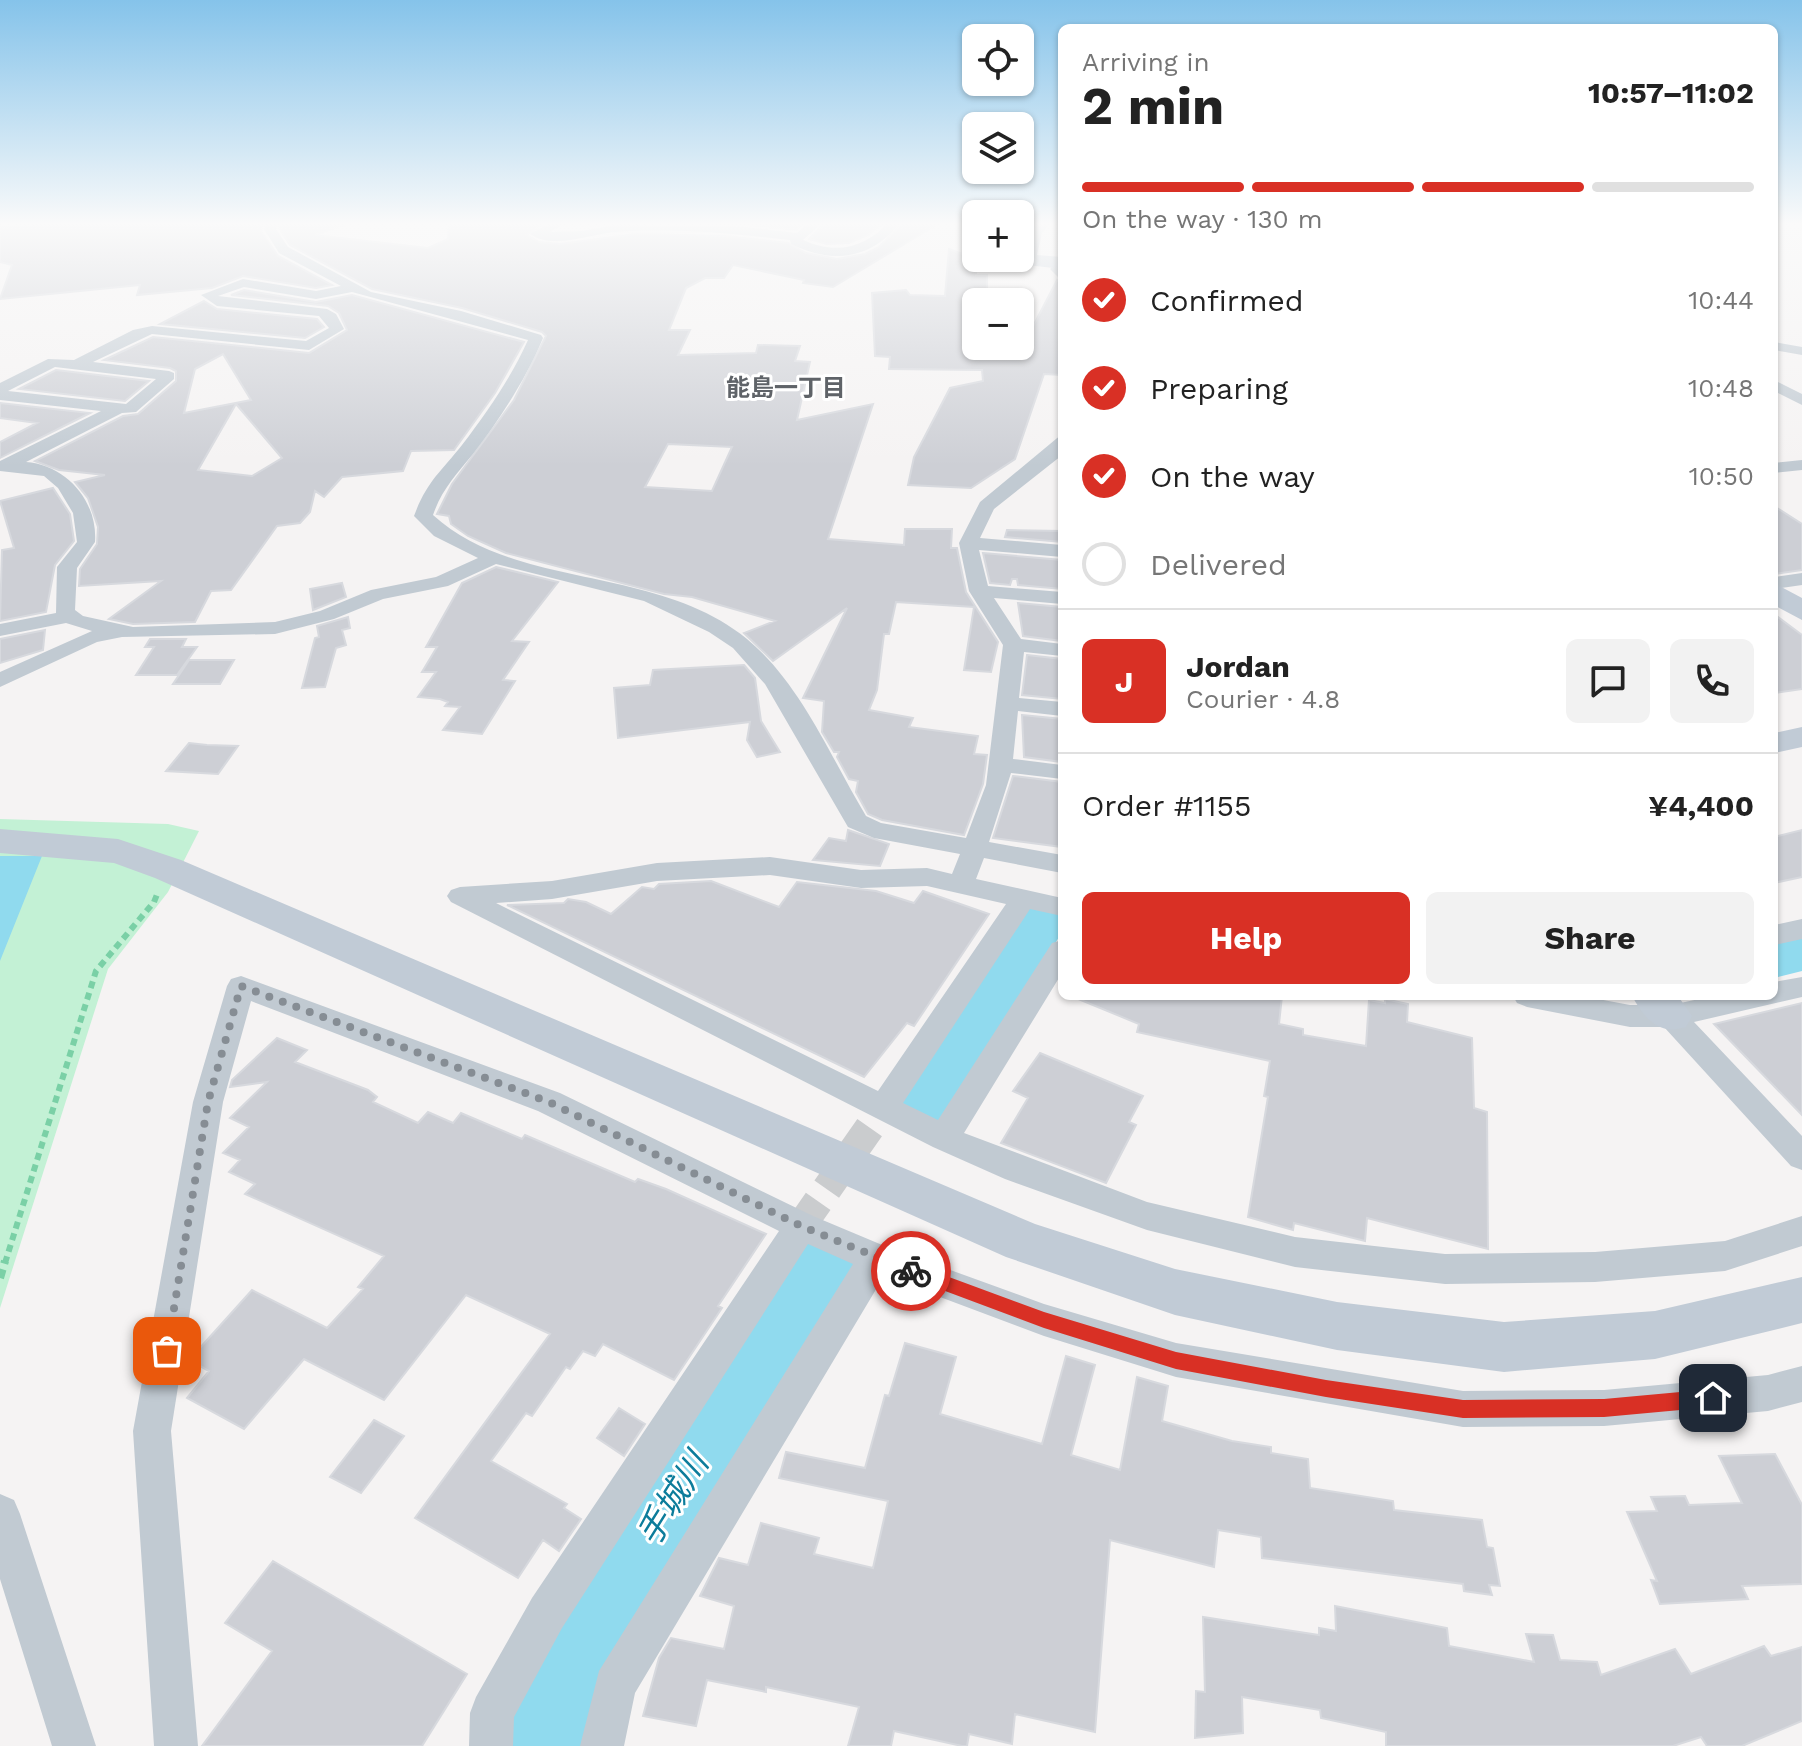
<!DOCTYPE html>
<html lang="en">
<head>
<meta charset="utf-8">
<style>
	body { margin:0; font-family:"Work Sans","Noto Sans JP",sans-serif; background:#f2f2f2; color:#222; height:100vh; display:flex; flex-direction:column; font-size:30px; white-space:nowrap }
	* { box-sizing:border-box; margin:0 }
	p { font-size:26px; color:#767676 }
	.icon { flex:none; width:44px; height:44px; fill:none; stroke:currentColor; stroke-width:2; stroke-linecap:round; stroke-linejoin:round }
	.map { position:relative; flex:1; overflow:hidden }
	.drawer { position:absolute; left:1058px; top:24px; width:720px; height:976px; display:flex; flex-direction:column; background:#fff; border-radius:12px; box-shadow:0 2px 6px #0004 }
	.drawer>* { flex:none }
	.fabs { position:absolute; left:962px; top:24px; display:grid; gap:16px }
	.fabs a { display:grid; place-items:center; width:72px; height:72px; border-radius:12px; background:#fff; box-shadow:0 2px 6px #0004; font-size:40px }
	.pin { position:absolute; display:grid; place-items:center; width:68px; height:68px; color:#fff; margin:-34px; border-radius:16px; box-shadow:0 4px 12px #0006 }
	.courier { position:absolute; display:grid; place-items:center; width:80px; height:80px; margin:-40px; border:6px solid #d93025; border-radius:50%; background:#fff; color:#222; box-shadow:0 2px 10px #0007 }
	.head em { font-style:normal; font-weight:700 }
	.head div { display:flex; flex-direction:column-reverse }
	.head { display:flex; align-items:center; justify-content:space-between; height:136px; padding:0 24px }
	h1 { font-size:52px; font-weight:700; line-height:60px }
	.bar { display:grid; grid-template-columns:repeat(4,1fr); gap:12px 8px; align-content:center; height:96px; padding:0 24px }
	.bar i { height:10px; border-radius:6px; background:#e0e0e0 }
	.bar .active { background:#d93025 }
	.bar p { grid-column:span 4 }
	.line { display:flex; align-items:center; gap:20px; padding:0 24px; border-top:2px solid #e0e0e0 }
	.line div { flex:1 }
	.round { display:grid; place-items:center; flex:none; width:84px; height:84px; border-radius:12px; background:#f2f2f2 }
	ol { padding:0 24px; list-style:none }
	li { display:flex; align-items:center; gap:24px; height:88px }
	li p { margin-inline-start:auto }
	li .icon { padding:8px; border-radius:50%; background:#d93025; color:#fff; stroke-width:4 }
	li:last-child { color:#767676 }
	li i { width:44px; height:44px; border:4px solid #e0e0e0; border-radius:50% }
	.action { display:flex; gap:16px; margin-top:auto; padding:16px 24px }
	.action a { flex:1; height:92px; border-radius:12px; background:#d93025; color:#fff; font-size:32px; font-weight:700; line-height:92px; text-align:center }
	.action a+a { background:#f2f2f2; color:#222 }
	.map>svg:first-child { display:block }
</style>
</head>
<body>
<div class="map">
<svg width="1802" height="1746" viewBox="0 0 1802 1746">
	<rect width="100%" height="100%" fill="#f5f3f3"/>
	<path fill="#c3f1d5" d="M 0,819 L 168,824 L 199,831 L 168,892 L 108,969 L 0,1308 Z"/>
	<path fill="#90daee" d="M 0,856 L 42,856 L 0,961 Z"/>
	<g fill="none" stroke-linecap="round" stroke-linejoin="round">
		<path fill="#90daee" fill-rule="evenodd" d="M 1045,895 L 1062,900 L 1062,932 L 947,1122 L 924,1130 L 901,1122 L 892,1104 L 901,1086 L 1025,900 Z
			M 1802,931 L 1802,971 L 1774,978 L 1774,936 Z
			M 823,1228 L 848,1238 L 859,1260 L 593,1705 L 590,1746 L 496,1746 L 504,1693 L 517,1661 L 798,1238 Z"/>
	</g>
	<path fill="#cdcfd5" stroke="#d7d9de" stroke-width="2" fill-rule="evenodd" d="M 59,222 L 263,222 L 261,231 L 278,256 L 332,285 L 316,288 L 243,276 L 212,288 L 137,295 L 140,285 L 0,299 L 12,265 L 0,262 L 0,227 Z
		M 281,222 L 343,222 L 344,225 L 315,235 L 428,248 L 448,239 L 449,222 L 546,222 L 527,235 L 539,242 L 560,244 L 636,234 L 725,236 L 788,243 L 806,253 L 837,259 L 865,254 L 879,247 L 904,222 L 941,222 L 833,287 L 803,283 L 804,280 L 733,265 L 724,278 L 705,278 L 686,288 L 669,330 L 690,330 L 678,355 L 756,353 L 758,345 L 800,346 L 795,361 L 810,362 L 797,420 L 873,404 L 828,539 L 904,545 L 905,529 L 952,529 L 951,548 L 957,548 L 966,592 L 998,642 L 991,672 L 964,670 L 974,607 L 896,602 L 889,634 L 884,634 L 877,690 L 869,710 L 913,718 L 909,727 L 978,736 L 974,754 L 987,755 L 983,784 L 964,835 L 882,820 L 868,814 L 856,792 L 858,781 L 849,779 L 837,757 L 839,752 L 834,752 L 822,732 L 824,701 L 803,698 L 847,608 L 773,661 L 744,633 L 775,621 L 692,597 L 664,594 L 506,553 L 468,536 L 451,524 L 449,516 L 437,514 L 452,484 L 514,400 L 546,336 L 542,332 L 462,308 L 372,289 L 290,245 L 279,228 ZM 668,444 L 732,447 L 712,491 L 645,487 Z
		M 635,222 L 806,222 L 796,230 L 745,224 Z
		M 826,222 L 885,222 L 868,235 L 849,243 L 827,244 L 809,239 Z
		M 949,249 L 976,259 L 976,275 L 987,275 L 987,302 L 976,302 L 976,346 L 1020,346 L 1020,333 L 1029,334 L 1057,280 L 1062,284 L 1062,375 L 1044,374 L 1015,459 L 971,488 L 908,485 L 914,457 L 950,388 L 983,381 L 982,370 L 889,369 L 890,357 L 875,356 L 872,293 L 906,290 L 910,295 L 945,296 Z
		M 244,290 L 316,302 L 352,295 L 524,342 L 495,393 L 454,450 L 411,451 L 403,471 L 342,477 L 324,497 L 315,491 L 310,512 L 300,523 L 277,526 L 231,590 L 211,591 L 195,622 L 133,624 L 109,619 L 161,581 L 79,586 L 80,569 L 97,544 L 98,527 L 88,498 L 75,482 L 105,475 L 59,470 L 35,461 L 123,416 L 138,414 L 176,381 L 176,371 L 170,368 L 104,360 L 153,337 L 309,353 L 347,330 L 339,313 L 328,306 L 231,295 ZM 223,354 L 251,400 L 184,413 L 195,369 ZM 236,404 L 282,458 L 252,476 L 198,470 Z
		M 204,301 L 217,309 L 317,319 L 324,327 L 305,338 L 160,324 Z
		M 56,370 L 149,381 L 125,401 L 19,389 Z
		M 0,403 L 90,413 L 0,458 L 0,442 L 37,423 L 0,418 Z
		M 53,488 L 70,514 L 74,541 L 55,565 L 46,612 L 0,621 L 2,550 L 14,548 L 0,501 Z
		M 1774,506 L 1802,524 L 1802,570 L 1774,574 Z
		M 1007,530 L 1062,531 L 1062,542 L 1005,537 Z
		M 983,553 L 1062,560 L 1062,589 L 1018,585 L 1017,579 L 1012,579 L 1010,585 L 990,583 Z
		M 496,567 L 558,582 L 512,641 L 529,642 L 503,680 L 515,681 L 482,734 L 443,730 L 460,707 L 445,706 L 448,702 L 440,699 L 418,697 L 436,672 L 422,672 L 437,647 L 426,647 L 462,583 Z
		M 342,583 L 346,597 L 313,610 L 310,589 Z
		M 1018,603 L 1062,607 L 1062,641 L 1023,636 Z
		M 1774,614 L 1802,635 L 1802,689 L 1774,693 Z
		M 348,617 L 350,628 L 342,630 L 346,645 L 336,648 L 325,687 L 302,688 L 315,638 L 319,637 L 317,626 Z
		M 45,630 L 43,650 L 0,663 L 0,639 Z
		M 150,639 L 186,639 L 182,647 L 197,647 L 177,675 L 136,675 L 154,647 L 145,647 Z
		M 1027,655 L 1062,659 L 1062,699 L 1022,695 Z
		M 189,660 L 234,660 L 220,684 L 173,684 Z
		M 744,665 L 755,678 L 761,721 L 780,752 L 757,757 L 747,740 L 750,722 L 618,738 L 614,688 L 650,685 L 653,670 Z
		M 1022,715 L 1062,719 L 1062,762 L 1024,757 Z
		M 189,743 L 207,745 L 238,746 L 218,774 L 166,771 Z
		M 1013,776 L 1062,782 L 1062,847 L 993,838 Z
		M 848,830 L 889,844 L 880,866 L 813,860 L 829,838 L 846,841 Z
		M 1802,830 L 1802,877 L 1774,883 L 1774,837 Z
		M 711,881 L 779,907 L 797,882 L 876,891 L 914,903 L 923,891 L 989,914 L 914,1026 L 907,1023 L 864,1077 L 507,905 L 564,903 L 568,899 L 586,902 L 611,914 L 642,887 L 654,889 L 659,884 Z
		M 1071,996 L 1282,996 L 1279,1024 L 1303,1029 L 1303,1035 L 1366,1046 L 1369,1000 L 1385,1003 L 1385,999 L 1408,1004 L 1407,1022 L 1472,1038 L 1474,1108 L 1487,1112 L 1488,1249 L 1367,1218 L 1365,1241 L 1294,1223 L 1293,1230 L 1248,1217 L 1268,1097 L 1264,1096 L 1270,1061 L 1137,1032 L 1139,1024 Z
		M 1802,1003 L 1802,1115 L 1714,1024 Z
		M 277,1038 L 307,1050 L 295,1062 L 368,1090 L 377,1097 L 373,1102 L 418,1123 L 428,1112 L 453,1123 L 461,1113 L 522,1139 L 525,1135 L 635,1182 L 638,1179 L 666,1189 L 766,1234 L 718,1306 L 722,1308 L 674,1380 L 603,1344 L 595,1356 L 583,1351 L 570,1369 L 566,1367 L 532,1416 L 526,1413 L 491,1461 L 567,1504 L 564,1508 L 581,1519 L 559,1551 L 543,1540 L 518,1578 L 415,1518 L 550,1334 L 466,1295 L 384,1400 L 304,1359 L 244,1429 L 187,1398 L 209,1371 L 189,1360 L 252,1290 L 327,1328 L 363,1289 L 358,1287 L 384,1256 L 245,1194 L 255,1184 L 229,1172 L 240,1160 L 223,1153 L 249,1127 L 230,1118 L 267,1082 L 230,1087 L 232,1080 Z
		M 1040,1053 L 1143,1096 L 1129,1122 L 1136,1125 L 1106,1183 L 1001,1143 L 1028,1098 L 1013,1091 Z
		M 905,1343 L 956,1357 L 940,1414 L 1042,1444 L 1066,1356 L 1095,1365 L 1071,1455 L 1120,1470 L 1137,1377 L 1168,1386 L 1162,1421 L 1232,1441 L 1271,1447 L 1271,1453 L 1308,1459 L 1310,1488 L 1393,1501 L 1394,1510 L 1482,1520 L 1487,1547 L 1493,1548 L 1500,1586 L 1489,1585 L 1492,1595 L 1464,1591 L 1463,1584 L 1262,1558 L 1261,1537 L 1218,1530 L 1214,1567 L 1110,1540 L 1095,1732 L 1015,1714 L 1012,1744 L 969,1734 L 967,1746 L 962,1746 L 894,1731 L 891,1746 L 848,1746 L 859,1707 L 766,1687 L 766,1692 L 707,1680 L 696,1726 L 643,1716 L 659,1658 L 671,1638 L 724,1649 L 734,1606 L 700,1596 L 719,1558 L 748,1565 L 761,1523 L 819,1538 L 814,1554 L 873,1568 L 888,1501 L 779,1478 L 786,1452 L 865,1468 L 885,1395 L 889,1396 Z
		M 619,1408 L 645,1424 L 624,1456 L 597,1438 Z
		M 374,1420 L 404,1436 L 361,1493 L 330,1477 Z
		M 1775,1454 L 1802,1505 L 1802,1584 L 1742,1586 L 1748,1599 L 1660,1604 L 1651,1580 L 1657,1581 L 1627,1512 L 1657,1511 L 1651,1497 L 1685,1496 L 1689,1505 L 1742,1503 L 1719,1456 Z
		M 273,1561 L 467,1674 L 422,1746 L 202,1746 L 272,1651 L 225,1623 Z
		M 1335,1606 L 1447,1628 L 1449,1646 L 1534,1662 L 1526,1634 L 1553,1635 L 1560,1660 L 1597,1662 L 1601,1675 L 1675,1649 L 1691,1674 L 1764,1646 L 1771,1656 L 1802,1647 L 1802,1721 L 1742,1746 L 1707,1746 L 1701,1737 L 1673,1746 L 1386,1746 L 1386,1732 L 1321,1718 L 1320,1710 L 1242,1697 L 1243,1733 L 1195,1738 L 1196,1691 L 1205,1692 L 1203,1617 L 1319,1635 L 1319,1628 L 1336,1631 Z"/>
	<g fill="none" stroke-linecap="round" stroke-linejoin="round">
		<path stroke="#caccce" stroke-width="30" stroke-dasharray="30 15" stroke-linecap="butt" d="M 801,1226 L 884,1107"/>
		<path stroke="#7ad0a6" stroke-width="6" stroke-dasharray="7 5" stroke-linecap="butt" d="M 5,1263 L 96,971 L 154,902 L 158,892"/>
		<path stroke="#7ad0a6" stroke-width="8" stroke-dasharray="9 6" stroke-linecap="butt" d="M 0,1278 L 5,1261"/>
		<path fill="#c1cad2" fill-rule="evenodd" d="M 266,222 L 278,222 L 276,229 L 288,247 L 371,292 L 461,311 L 541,335 L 543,338 C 526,379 500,419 473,454 C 456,475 442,489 433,515 C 517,591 655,564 747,639 C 801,684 830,756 866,816 L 881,823 L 966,838 L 986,785 L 1003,645 L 969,591 L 959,543 L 980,502 L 1062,434 L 1061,456 L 994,509 L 980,538 L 1062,545 L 1062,557 L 979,550 L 988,586 L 1062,592 L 1062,604 L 994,598 L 1021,639 L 1062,644 L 1062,656 L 1024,652 L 1019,698 L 1062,702 L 1062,716 L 1018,711 L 1013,759 L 1062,765 L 1062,779 L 1011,773 L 989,842 L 1062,855 L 1062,873 L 984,858 L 976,879 L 1062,898 L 1062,916 L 1030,909 L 903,1103 L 938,1120 L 1052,943 L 1062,940 L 1062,973 L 964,1133 L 1147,1202 L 1295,1237 L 1445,1254 L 1595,1252 L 1725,1241 L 1802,1216 L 1802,1246 L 1725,1271 L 1595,1282 L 1445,1284 L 1295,1267 L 1147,1230 L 1005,1179 L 933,1147 L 451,902 L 447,896 L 451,890 L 460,887 L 552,881 L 657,863 L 770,857 L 861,870 L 927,868 L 952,874 L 960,854 L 874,838 L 848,827 L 765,684 L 733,648 L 709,632 L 644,601 L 496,564 L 448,586 L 383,599 L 334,619 L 275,634 L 122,637 L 97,642 L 0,687 L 0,672 L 92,631 L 66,623 L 0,636 L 0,624 L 56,613 L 57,567 L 77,542 L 73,513 L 58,488 L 44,476 L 0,471 L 0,461 L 101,411 L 0,400 L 0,383 L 48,359 L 74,360 L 133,330 L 152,326 L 306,341 L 329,328 L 319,316 L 217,306 L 201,295 L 243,279 L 316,291 L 341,286 L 279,253 L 264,229 ZM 244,287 L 316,299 L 352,292 L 528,340 C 511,378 487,412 462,445 C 440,473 427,481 414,516 L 434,536 L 478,558 L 436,577 L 371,590 L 320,611 L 275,622 L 133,627 L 83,616 L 75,610 L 77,568 L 95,542 C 98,501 66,465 26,462 L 122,413 L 136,412 L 174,379 L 174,373 L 169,371 L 93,362 L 152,334 L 309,350 L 344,329 L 336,314 L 327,309 L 218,296 ZM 55,367 L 156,379 L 126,404 L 8,391 ZM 770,875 L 861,888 L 927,886 L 1006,904 L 878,1091 L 496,903 L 552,899 L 657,881 Z
			M 552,222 L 567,222 L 550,232 L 582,231 L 632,222 L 630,225 L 745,227 L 797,233 L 810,222 L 823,222 L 803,240 C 836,255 865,248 889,222 L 901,222 C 871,259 834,265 791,244 L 790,240 C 737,234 668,227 615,232 C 590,234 553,250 530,234 Z
			M 1062,258 L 1062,281 L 1050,269 Z
			M 1774,342 L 1802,347 L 1802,355 L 1774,350 Z
			M 1774,380 L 1802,394 L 1802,405 L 1774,391 Z
			M 1802,460 L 1802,470 L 1774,473 L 1774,463 Z
			M 1802,573 L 1802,585 L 1774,589 L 1774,577 Z
			M 1802,919 L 1802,939 L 1774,945 L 1774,925 Z
			M 241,976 L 560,1093 L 813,1216 L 887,1247 L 1044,1304 L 1176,1343 L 1463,1391 L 1604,1390 L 1768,1375 L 1802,1366 L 1802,1402 L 1768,1411 L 1604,1426 L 1463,1427 L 1176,1377 L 1044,1336 L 884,1276 L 635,1693 L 624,1746 L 580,1746 L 599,1671 L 853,1264 L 808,1244 L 562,1628 L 514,1717 L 513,1746 L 469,1746 L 470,1713 L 476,1697 L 532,1598 L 779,1231 L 538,1111 L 251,1001 L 223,1102 L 171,1431 L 198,1746 L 154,1746 L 133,1431 L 193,1102 L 227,986 L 231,979 Z
			M 1802,977 L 1802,997 L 1694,1022 L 1802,1136 L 1802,1170 L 1791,1166 L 1664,1027 L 1630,1027 L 1527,1007 L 1517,1003 L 1513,996 L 1582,996 L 1630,1005 L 1671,1005 L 1713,996 L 1774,996 L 1774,982 Z
			M 0,1494 L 14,1500 L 20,1514 L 96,1746 L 52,1746 L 0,1579 Z"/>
		<path fill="#c1cbd6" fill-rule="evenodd" d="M 1033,222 L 1051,222 L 1042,233 L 1037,255 L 1062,257 L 1062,269 L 1027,265 L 1018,259 L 1024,232 Z
			M 1774,583 L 1802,598 L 1802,620 L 1774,605 Z
			M 1802,727 L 1802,747 L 1774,753 L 1774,733 Z
			M 0,829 L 118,839 L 181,860 L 1035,1224 L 1175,1269 L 1337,1302 L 1504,1322 L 1655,1311 L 1802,1277 L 1802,1323 L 1655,1359 L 1504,1372 L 1337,1350 L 1175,1315 L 1006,1257 L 155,878 L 114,863 L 0,853 Z
			M 1632,996 L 1678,996 L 1692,1016 L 1686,1027 C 1659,1036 1645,1019 1632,996 Z"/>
	</g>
	<linearGradient id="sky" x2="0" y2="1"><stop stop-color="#85c3ea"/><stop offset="0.48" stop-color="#fafafa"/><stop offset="1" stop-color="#fafafa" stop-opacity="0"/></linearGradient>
	<rect width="1802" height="466" fill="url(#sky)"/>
	<path fill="#d93025" d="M 911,1263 L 1044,1312 L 1176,1352 L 1326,1380 L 1463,1400 L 1604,1399 L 1713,1389 L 1722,1398 L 1713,1407 L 1604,1417 L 1463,1418 L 1326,1397 L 1176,1369 L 1044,1328 L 905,1276 L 905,1265 Z"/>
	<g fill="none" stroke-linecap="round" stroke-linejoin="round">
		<path stroke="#868d94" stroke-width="8" stroke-dasharray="0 14.4" d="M 167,1351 L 208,1102 L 241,986 L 549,1102 L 801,1226 L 911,1271"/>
	</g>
	<g text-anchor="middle" stroke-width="6" stroke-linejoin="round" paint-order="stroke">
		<g font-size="24" font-weight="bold" fill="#5f6368" stroke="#fff">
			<text x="786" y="396">能島一丁目</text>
		</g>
		<g font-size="34" font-style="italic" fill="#0c7c9b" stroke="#fff">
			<text transform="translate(672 1499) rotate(-58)" y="12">手城川</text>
		</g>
	</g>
</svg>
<div class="fabs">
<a><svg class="icon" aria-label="locate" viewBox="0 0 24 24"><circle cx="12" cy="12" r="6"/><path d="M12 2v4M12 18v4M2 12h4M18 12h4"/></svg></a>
<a><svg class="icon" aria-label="layers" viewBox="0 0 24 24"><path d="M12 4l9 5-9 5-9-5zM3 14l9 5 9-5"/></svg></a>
<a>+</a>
<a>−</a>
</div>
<div class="pin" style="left:167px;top:1351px;background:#ea580c"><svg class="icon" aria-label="bag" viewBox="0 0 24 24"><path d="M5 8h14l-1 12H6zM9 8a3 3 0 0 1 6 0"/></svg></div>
<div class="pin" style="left:1713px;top:1398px;background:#1f2937"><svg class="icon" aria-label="home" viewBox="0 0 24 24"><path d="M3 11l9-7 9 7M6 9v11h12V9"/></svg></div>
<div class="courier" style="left:911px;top:1271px"><svg class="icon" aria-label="bike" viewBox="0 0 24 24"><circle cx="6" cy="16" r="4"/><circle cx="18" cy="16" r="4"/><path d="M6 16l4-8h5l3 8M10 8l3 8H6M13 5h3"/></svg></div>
<section class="drawer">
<div class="head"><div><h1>2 min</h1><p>Arriving in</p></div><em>10:57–11:02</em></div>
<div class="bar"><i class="active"></i><i class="active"></i><i class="active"></i><i></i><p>On the way · 130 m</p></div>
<ol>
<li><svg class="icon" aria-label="check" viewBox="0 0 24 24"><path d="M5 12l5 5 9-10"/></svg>Confirmed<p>10:44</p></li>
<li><svg class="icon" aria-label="check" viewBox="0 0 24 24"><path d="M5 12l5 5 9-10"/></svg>Preparing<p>10:48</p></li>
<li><svg class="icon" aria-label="check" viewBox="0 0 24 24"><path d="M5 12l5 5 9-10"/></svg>On the way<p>10:50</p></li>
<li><i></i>Delivered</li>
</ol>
<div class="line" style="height:144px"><b class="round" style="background:#d93025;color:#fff">J</b><div><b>Jordan</b><p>Courier · 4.8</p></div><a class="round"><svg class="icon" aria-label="chat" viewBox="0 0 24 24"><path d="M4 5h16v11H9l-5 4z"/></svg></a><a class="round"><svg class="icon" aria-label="phone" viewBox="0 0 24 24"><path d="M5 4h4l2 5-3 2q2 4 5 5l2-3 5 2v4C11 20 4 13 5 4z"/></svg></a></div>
<div class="line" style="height:104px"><div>Order #1155</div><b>¥4,400</b></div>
<div class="action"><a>Help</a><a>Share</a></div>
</section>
</div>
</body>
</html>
